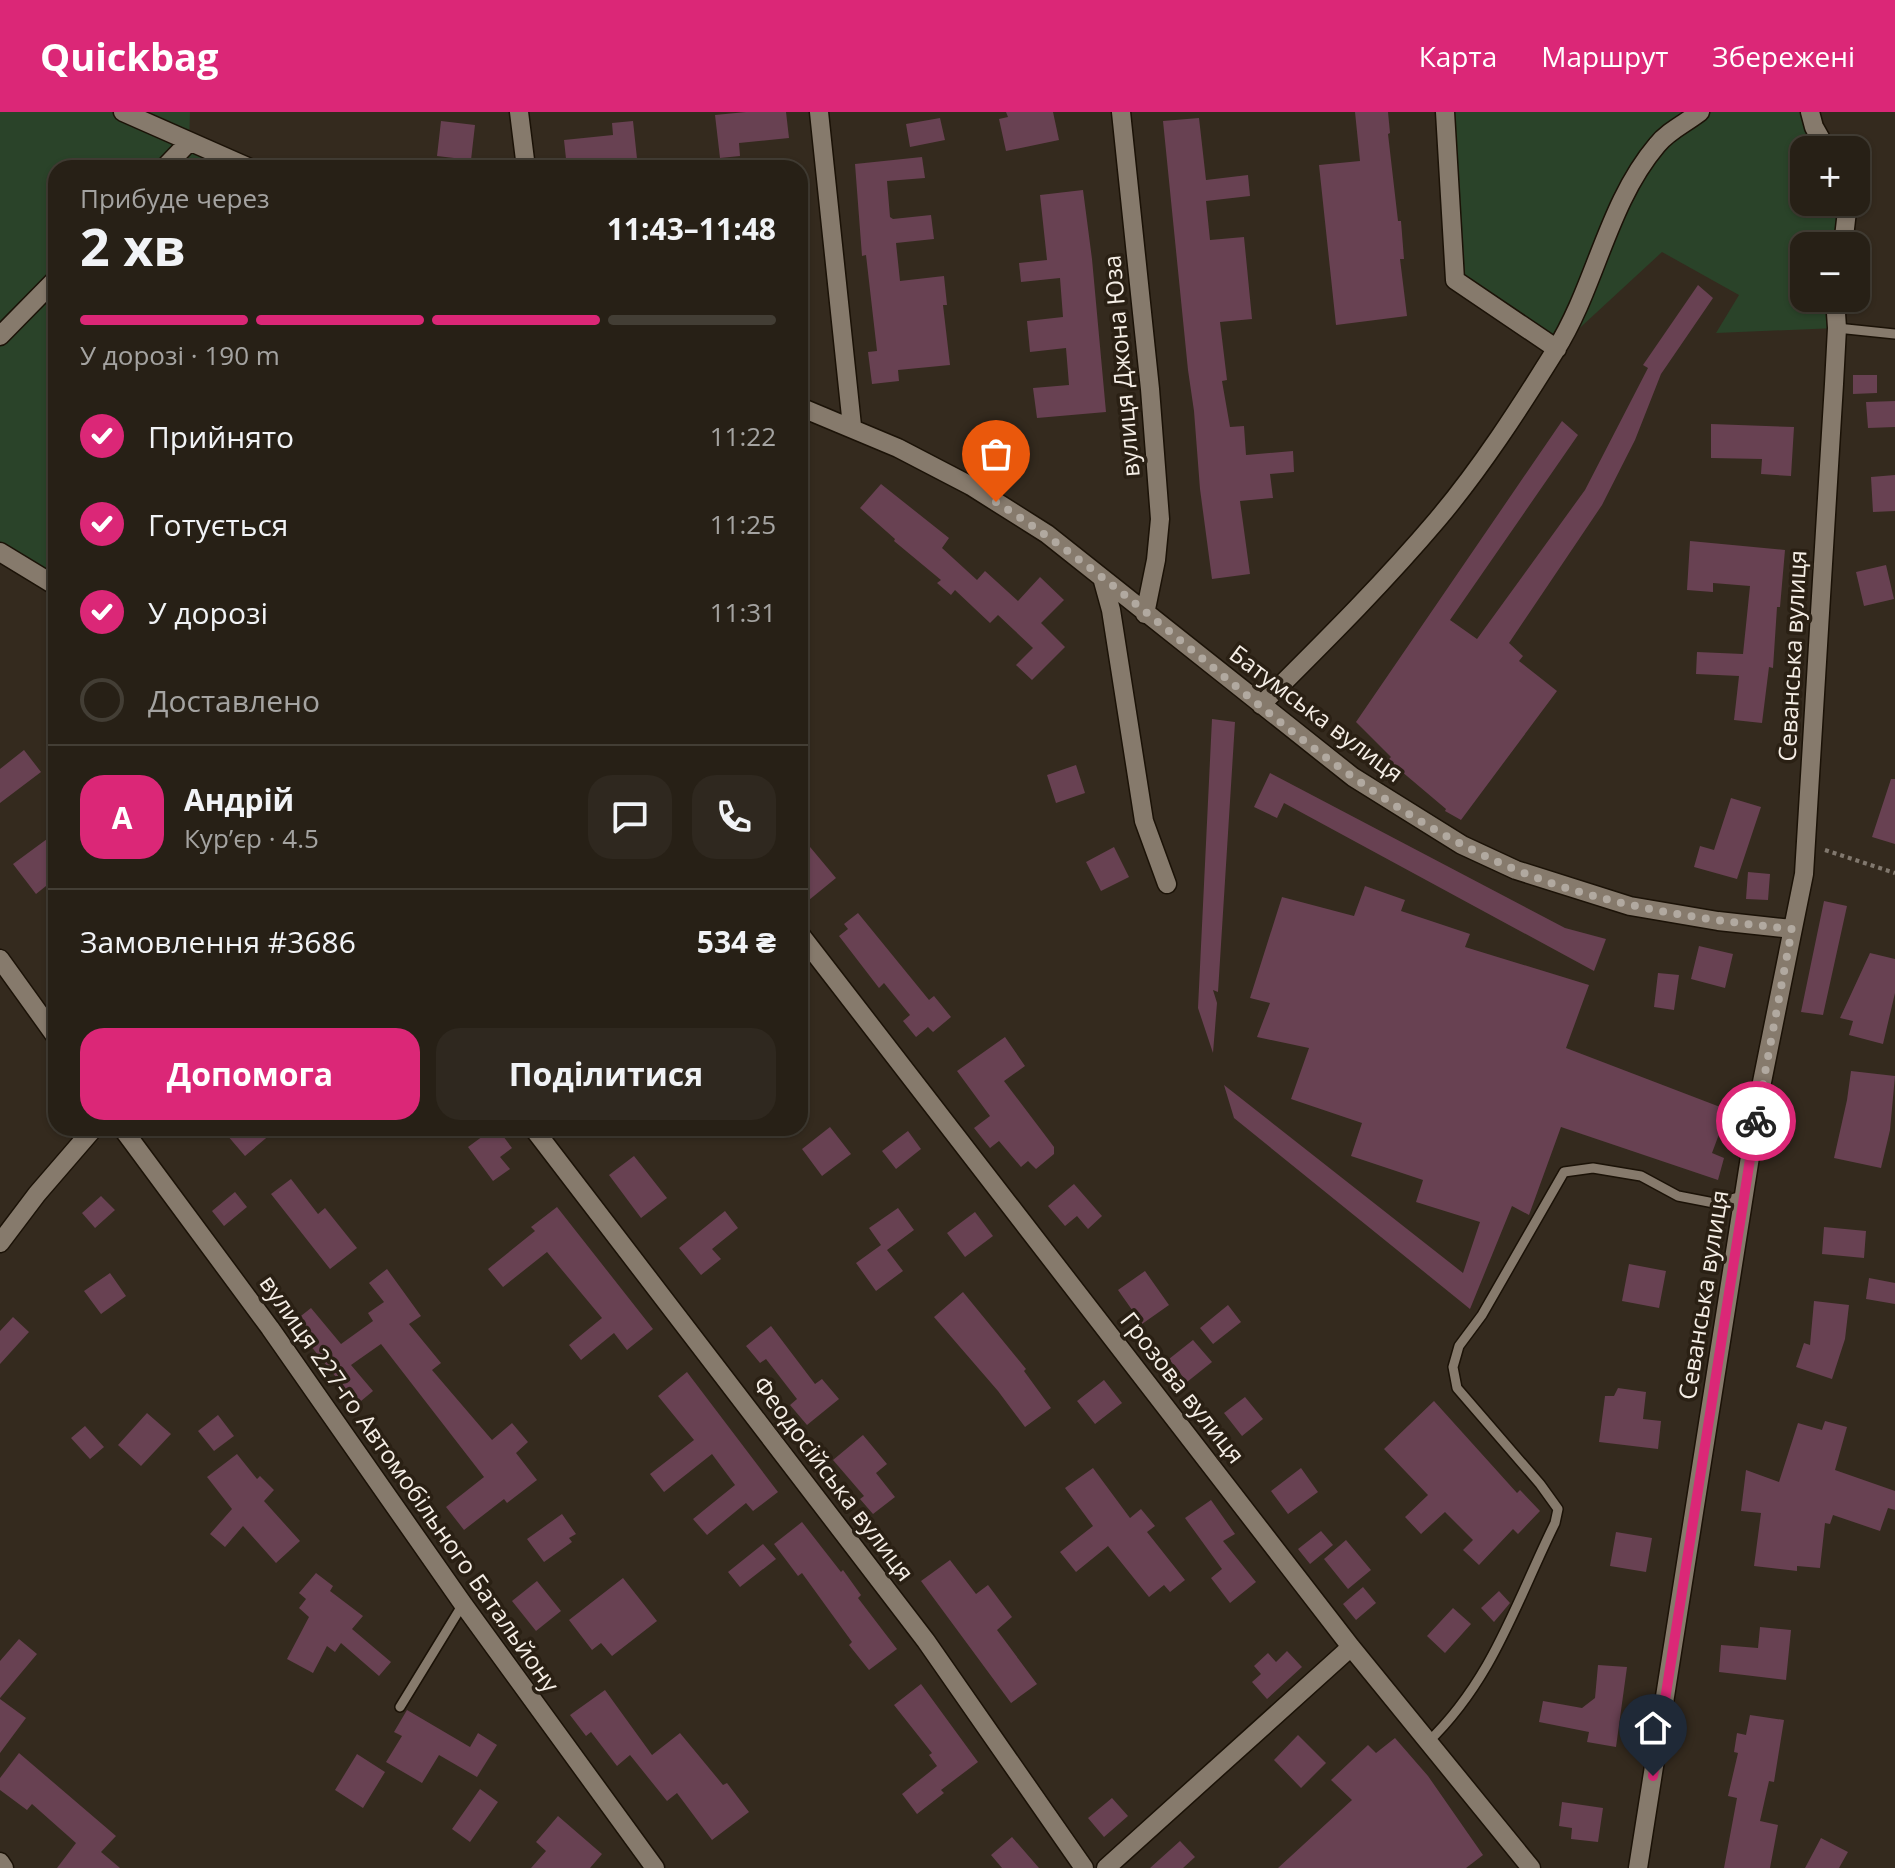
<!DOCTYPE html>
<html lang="uk">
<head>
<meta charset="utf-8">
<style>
	body { margin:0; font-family:"Open Sans",sans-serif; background:#2f281f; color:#f1f3f6; height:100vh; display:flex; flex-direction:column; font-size:30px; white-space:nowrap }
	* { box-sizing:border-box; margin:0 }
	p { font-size:26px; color:#a4a3a1 }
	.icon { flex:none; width:44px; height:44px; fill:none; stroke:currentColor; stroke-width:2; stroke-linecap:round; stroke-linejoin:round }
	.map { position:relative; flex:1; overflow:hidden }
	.drawer { position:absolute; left:48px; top:48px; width:760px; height:976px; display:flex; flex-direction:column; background:#272016; border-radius:24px; box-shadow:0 2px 6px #0004,0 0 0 2px #433e35 }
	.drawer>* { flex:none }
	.controls { position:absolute; left:1790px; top:24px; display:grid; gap:16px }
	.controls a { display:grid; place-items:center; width:80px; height:80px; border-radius:16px; background:#272016; box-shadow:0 2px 6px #0004,0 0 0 2px #433e35; font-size:40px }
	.pin { position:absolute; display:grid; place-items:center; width:68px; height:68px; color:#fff; margin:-82px -34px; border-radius:50% 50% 50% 0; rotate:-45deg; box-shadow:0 0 8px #0007 }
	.pin .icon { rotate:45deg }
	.courier { position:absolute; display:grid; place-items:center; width:80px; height:80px; margin:-40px; border:6px solid #db2777; border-radius:50%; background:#fff; color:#222; box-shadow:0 2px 10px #0007 }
	.headline em { font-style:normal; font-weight:700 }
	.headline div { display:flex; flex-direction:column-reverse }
	.headline { display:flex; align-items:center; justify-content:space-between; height:136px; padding:0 32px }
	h1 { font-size:52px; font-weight:700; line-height:60px }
	.bar { display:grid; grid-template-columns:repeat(4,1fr); gap:12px 8px; align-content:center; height:96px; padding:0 32px }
	.bar i { height:10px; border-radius:6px; background:#433e35 }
	.bar .active { background:#db2777 }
	.bar p { grid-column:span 4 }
	.line { display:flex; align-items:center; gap:20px; padding:0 32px; border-top:2px solid #433e35 }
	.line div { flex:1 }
	.round { display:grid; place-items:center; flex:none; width:84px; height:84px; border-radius:24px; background:#2f281f }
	ol { padding:0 32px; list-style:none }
	li { display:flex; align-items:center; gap:24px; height:88px }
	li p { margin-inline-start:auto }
	li .icon { padding:8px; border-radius:50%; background:#db2777; color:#fff; stroke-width:4 }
	li:last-child { color:#a4a3a1 }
	li i { width:44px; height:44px; border:4px solid #433e35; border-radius:50% }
	.cta { display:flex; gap:16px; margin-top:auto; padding:16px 32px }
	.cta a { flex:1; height:92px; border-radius:24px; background:#db2777; color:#fff; font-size:32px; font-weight:700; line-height:92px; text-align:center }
	.cta a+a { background:#2f281f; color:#f1f3f6 }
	header { display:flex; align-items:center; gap:48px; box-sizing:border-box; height:112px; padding:0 40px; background:#db2777; color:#fff }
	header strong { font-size:38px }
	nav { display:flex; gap:44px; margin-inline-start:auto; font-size:28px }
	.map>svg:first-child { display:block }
</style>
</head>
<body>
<header>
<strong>Quickbag</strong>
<nav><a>Карта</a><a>Маршрут</a><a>Збережені</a></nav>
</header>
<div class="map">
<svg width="1895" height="1756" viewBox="0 0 1895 1756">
	<rect width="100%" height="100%" fill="#342a1e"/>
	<path fill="#2a4329" d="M 0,0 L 190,0 L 189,31 L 250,56 L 56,56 L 56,474 L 0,440 Z
		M 1445,0 L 1810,0 L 1827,38 L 1804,38 L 1804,90 L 1848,90 L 1843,134 L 1804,134 L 1804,186 L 1835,186 L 1837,216 L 1716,221 L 1739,183 L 1662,140 L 1557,237 L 1455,168 Z"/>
	<path fill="#684152" d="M 746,0 L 786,0 L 789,26 L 739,31 L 740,44 L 720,46 L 715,3 Z
		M 1006,0 L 1053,0 L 1059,28 L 1006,39 L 999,7 L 1008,5 Z
		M 1355,0 L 1388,0 L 1390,21 L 1388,22 L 1398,109 L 1401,109 L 1404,147 L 1400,147 L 1407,204 L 1336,213 L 1319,53 L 1360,49 Z
		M 940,6 L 945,28 L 910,35 L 906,12 Z
		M 1199,6 L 1206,68 L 1248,63 L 1250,84 L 1206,89 L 1210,128 L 1244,125 L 1252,207 L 1220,210 L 1227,268 L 1222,269 L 1230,315 L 1244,314 L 1246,343 L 1293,339 L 1294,360 L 1270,362 L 1273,386 L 1240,389 L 1250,462 L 1212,467 L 1200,377 L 1194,299 L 1188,258 L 1163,9 Z
		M 441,9 L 475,13 L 471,48 L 437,44 Z
		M 633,9 L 638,56 L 567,56 L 564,28 L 613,23 L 612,11 Z
		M 922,45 L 925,66 L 887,69 L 890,105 L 893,107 L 931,103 L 934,127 L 896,131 L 900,169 L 944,164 L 947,193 L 943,193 L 950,253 L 898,258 L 899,269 L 872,272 L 868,240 L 877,239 L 866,143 L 862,144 L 855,52 Z
		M 1083,78 L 1092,147 L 1106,300 L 1037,306 L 1033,276 L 1069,273 L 1066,236 L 1030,240 L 1027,209 L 1063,205 L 1060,166 L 1021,170 L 1019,151 L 1047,148 L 1040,83 Z
		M 1698,173 L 1713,186 L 1661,262 L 1635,328 L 1602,393 L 1509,531 L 1523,544 L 1519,549 L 1557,579 L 1461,708 L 1445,699 L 1446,697 L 1388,648 L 1391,645 L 1356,610 L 1562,309 L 1578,323 L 1450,508 L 1477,527 L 1585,378 L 1648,256 L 1643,253 Z
		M 1853,263 L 1877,263 L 1877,281 L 1853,282 Z
		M 1895,289 L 1895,315 L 1868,316 L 1866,290 Z
		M 1711,312 L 1794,315 L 1791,364 L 1761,362 L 1762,347 L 1711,346 Z
		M 1895,363 L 1895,399 L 1873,400 L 1871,365 Z
		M 881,372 L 949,426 L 942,436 L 977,468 L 985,459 L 1018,489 L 1040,465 L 1064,488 L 1041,511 L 1065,535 L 1032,568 L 1016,553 L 1033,536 L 998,503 L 990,511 L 955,478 L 951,483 L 937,471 L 941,468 L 894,429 L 895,427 L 860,396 Z
		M 1690,429 L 1785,438 L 1780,495 L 1777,495 L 1773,556 L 1769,555 L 1762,611 L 1734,608 L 1739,564 L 1696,562 L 1697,540 L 1743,542 L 1750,474 L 1713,471 L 1713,480 L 1687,478 Z
		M 1886,453 L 1894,487 L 1864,494 L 1856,460 Z
		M 1212,607 L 1235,610 L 1218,880 L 1213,878 L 1217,891 L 1213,941 L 1198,896 Z
		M 24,638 L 41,660 L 0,691 L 0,657 Z
		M 1076,653 L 1085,681 L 1056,691 L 1047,663 Z
		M 1270,661 L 1565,816 L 1606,827 L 1594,859 L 1284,691 L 1277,706 L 1254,695 Z
		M 1891,667 L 1895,667 L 1895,732 L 1872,725 Z
		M 1731,686 L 1761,695 L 1737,767 L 1694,755 L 1700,734 L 1714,738 Z
		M 800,723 L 836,766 L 809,788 L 800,778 Z
		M 47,727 L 56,738 L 56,766 L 36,782 L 13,752 Z
		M 1114,735 L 1129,765 L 1101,779 L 1086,750 Z
		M 1748,760 L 1770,762 L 1768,788 L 1746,787 Z
		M 1365,774 L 1405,788 L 1401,799 L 1470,822 L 1465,835 L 1589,873 L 1566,936 L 1728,998 L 1712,1041 L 1724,1046 L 1718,1068 L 1561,1015 L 1529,1103 L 1512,1094 L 1470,1197 L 1234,1006 L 1224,973 L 1463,1161 L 1480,1110 L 1416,1090 L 1423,1068 L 1351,1044 L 1362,1011 L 1291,987 L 1309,936 L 1257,925 L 1270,891 L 1250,886 L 1282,785 L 1354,804 Z
		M 1824,789 L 1847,794 L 1823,903 L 1801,900 Z
		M 858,801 L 929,888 L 934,884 L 951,905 L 933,920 L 928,915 L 916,925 L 903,909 L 910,903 L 884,871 L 879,876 L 839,824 L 848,817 L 844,812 Z
		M 1699,834 L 1733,842 L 1725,876 L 1691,867 Z
		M 1870,841 L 1895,847 L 1895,881 L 1883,932 L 1849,923 L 1853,909 L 1840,906 Z
		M 1658,861 L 1679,863 L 1674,898 L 1654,895 Z
		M 1005,925 L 1025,954 L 1004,969 L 1054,1035 L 1054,1042 L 1036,1057 L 1028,1049 L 1021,1055 L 999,1029 L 990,1036 L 974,1016 L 990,1004 L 957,959 Z
		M 1851,959 L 1895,964 L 1890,1018 L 1881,1056 L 1834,1046 L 1847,988 Z
		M 830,1015 L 851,1042 L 822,1064 L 802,1037 Z
		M 221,1016 L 278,1016 L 245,1044 Z
		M 494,1016 L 497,1016 L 512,1036 L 500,1045 L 510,1057 L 493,1069 L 468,1035 Z
		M 908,1019 L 921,1037 L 896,1057 L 882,1039 Z
		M 634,1044 L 667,1086 L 641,1106 L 609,1063 Z
		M 291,1067 L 318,1102 L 325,1096 L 357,1136 L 330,1157 L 271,1082 Z
		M 1074,1072 L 1102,1104 L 1088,1117 L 1077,1104 L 1065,1114 L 1048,1094 Z
		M 235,1080 L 247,1095 L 224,1114 L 212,1099 Z
		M 101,1084 L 115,1098 L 95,1116 L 82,1101 Z
		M 557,1095 L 653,1217 L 627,1238 L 614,1221 L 581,1248 L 569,1233 L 602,1206 L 547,1140 L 503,1175 L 488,1157 L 535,1119 L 531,1115 Z
		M 898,1096 L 914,1118 L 887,1138 L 903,1159 L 876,1179 L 856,1151 L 881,1133 L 869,1116 Z
		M 725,1099 L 738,1116 L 712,1137 L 721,1147 L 701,1163 L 679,1136 Z
		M 975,1100 L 993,1124 L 965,1145 L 947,1121 Z
		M 1824,1115 L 1866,1119 L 1864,1146 L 1822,1142 Z
		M 1629,1152 L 1666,1159 L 1659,1196 L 1622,1189 Z
		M 387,1157 L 421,1204 L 409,1212 L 441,1251 L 432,1258 L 492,1328 L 512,1311 L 528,1330 L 516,1341 L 537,1368 L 507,1391 L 504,1387 L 464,1418 L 446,1395 L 484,1365 L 381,1232 L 351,1253 L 373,1279 L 355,1294 L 342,1279 L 345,1276 L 292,1211 L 311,1196 L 341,1232 L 373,1209 L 368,1201 L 384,1190 L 369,1171 Z
		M 1145,1159 L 1169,1193 L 1142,1212 L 1118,1178 Z
		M 110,1161 L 126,1184 L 101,1202 L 84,1179 Z
		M 1869,1166 L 1895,1171 L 1895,1192 L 1866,1187 Z
		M 963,1180 L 1026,1257 L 1024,1259 L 1051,1296 L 1025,1315 L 998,1279 L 934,1205 Z
		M 1814,1189 L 1849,1193 L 1845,1227 L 1832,1267 L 1796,1255 L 1804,1231 L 1810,1233 Z
		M 1228,1193 L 1241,1210 L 1213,1232 L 1200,1216 Z
		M 13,1205 L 29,1220 L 0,1252 L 0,1219 Z
		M 771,1214 L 815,1272 L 822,1267 L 839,1287 L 807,1313 L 790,1293 L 797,1287 L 766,1247 L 760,1251 L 746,1234 Z
		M 1193,1228 L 1212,1250 L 1187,1270 L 1169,1247 Z
		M 687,1260 L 778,1380 L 753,1399 L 746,1391 L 707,1423 L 693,1407 L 735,1373 L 712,1342 L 664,1380 L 650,1362 L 694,1328 L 658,1284 Z
		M 1104,1268 L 1122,1291 L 1095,1312 L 1077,1289 Z
		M 1618,1276 L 1646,1280 L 1643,1307 L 1661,1309 L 1658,1337 L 1599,1330 L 1605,1284 L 1614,1284 Z
		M 1245,1285 L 1263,1307 L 1242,1324 L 1224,1301 Z
		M 1434,1289 L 1517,1381 L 1520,1378 L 1540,1399 L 1518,1422 L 1513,1417 L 1479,1453 L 1463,1438 L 1473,1428 L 1445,1400 L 1421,1422 L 1405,1405 L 1428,1383 L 1384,1337 Z
		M 147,1301 L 171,1322 L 141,1354 L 118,1333 Z
		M 218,1303 L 234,1324 L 214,1339 L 198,1319 Z
		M 1825,1309 L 1847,1315 L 1835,1358 L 1895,1379 L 1895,1398 L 1888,1396 L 1880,1419 L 1833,1403 L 1830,1412 L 1825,1411 L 1820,1456 L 1797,1454 L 1797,1459 L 1754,1454 L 1761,1401 L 1741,1399 L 1746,1358 L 1779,1370 L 1798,1311 L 1822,1318 Z
		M 85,1314 L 104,1335 L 90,1347 L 71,1326 Z
		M 863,1323 L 887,1352 L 876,1361 L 895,1385 L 873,1402 L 860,1387 L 864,1384 L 833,1348 Z
		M 237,1342 L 257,1367 L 260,1364 L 274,1378 L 264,1389 L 300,1429 L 276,1451 L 243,1414 L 225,1435 L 210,1422 L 232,1397 L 207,1365 Z
		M 1093,1356 L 1130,1406 L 1141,1397 L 1155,1414 L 1147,1420 L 1185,1468 L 1170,1480 L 1164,1473 L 1149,1485 L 1108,1434 L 1076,1460 L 1060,1440 L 1093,1414 L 1065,1376 Z
		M 1301,1356 L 1318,1380 L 1288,1402 L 1271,1379 Z
		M 1211,1388 L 1235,1422 L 1223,1429 L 1256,1470 L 1230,1491 L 1211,1466 L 1222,1457 L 1185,1406 Z
		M 562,1402 L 576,1422 L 569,1426 L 572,1430 L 544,1450 L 527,1427 Z
		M 802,1410 L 841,1460 L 843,1458 L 861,1483 L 858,1486 L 897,1537 L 869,1558 L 849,1533 L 852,1530 L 802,1461 L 798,1464 L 774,1432 Z
		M 1321,1419 L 1333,1433 L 1310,1452 L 1298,1437 Z
		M 1616,1420 L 1652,1426 L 1646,1460 L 1610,1454 Z
		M 1346,1428 L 1371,1458 L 1348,1477 L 1324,1447 Z
		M 763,1432 L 776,1447 L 740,1475 L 728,1460 Z
		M 950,1448 L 976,1482 L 988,1473 L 1012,1505 L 997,1518 L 1037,1572 L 1011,1591 L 921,1469 Z
		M 316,1461 L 333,1474 L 330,1479 L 363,1504 L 352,1517 L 391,1550 L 379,1564 L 341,1531 L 335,1540 L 327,1534 L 313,1561 L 287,1547 L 309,1505 L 299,1496 L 306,1487 L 299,1481 Z
		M 623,1466 L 657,1509 L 612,1544 L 601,1531 L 592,1538 L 569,1508 Z
		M 537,1469 L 561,1499 L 536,1519 L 512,1489 Z
		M 1363,1475 L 1376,1491 L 1356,1508 L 1343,1492 Z
		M 1499,1479 L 1510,1491 L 1494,1510 L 1481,1496 Z
		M 1453,1496 L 1471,1512 L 1445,1541 L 1427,1524 Z
		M 1760,1515 L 1791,1518 L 1786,1568 L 1719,1560 L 1721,1533 L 1758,1536 Z
		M 19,1527 L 37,1542 L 0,1586 L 0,1549 Z
		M 1287,1539 L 1302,1555 L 1267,1587 L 1252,1570 L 1261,1562 L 1254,1554 L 1268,1541 L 1276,1550 Z
		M 1598,1553 L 1627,1555 L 1616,1635 L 1587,1630 L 1589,1620 L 1539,1610 L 1543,1589 L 1582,1596 L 1595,1586 Z
		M 921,1572 L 978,1650 L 941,1678 L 944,1681 L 917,1702 L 902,1682 L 937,1654 L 929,1643 L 932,1641 L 894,1593 Z
		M 605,1578 L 652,1643 L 680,1621 L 723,1673 L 727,1671 L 749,1700 L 712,1728 L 677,1681 L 667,1689 L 630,1643 L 617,1654 L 591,1620 L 586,1624 L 570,1603 Z
		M 0,1587 L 26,1606 L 0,1641 Z
		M 407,1598 L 470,1635 L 478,1621 L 497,1633 L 477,1665 L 439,1643 L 422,1671 L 386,1650 L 402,1624 L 394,1620 Z
		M 1750,1603 L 1784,1608 L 1774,1670 L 1769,1669 L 1760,1709 L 1778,1713 L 1770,1756 L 1724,1756 L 1737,1686 L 1728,1684 L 1738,1641 L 1734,1640 L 1737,1621 L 1746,1623 Z
		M 1298,1623 L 1326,1651 L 1301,1676 L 1274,1648 Z
		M 1395,1626 L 1428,1664 L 1483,1743 L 1466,1756 L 1278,1756 L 1352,1688 L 1331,1668 L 1368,1633 L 1376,1641 Z
		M 19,1641 L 116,1724 L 101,1740 L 120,1756 L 57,1756 L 76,1731 L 32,1692 L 27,1698 L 0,1678 L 0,1666 Z
		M 357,1642 L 385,1660 L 363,1696 L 335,1678 Z
		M 480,1677 L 498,1690 L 470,1730 L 452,1717 Z
		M 1112,1686 L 1128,1704 L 1104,1725 L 1088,1706 Z
		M 1562,1690 L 1603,1696 L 1598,1730 L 1571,1727 L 1572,1716 L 1559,1714 Z
		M 558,1704 L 602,1742 L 590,1756 L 531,1756 L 546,1739 L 536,1730 Z
		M 1012,1725 L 1039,1756 L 1002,1756 L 991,1743 Z
		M 1821,1726 L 1848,1740 L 1839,1756 L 1805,1756 Z
		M 1180,1729 L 1195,1745 L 1183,1756 L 1150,1756 Z"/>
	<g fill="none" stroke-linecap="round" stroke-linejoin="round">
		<g stroke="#1b1207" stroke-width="12">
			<path id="service" d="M 1837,216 L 1895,222
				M 400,1595 L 463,1492
				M 1427,1631 C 1493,1568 1516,1490 1555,1411 L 1558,1397 L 1540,1372 L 1457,1276 L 1453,1255 L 1459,1234 L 1482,1203 L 1564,1060 L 1593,1056 L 1641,1064 L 1678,1084 L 1714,1091 L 1744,1084"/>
		</g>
		<g stroke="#1b1207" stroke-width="21">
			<path id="minor" d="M 123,0 L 250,56
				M 519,0 L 526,56
				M 819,0 L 852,314
				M 1121,0 L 1150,277 L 1160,407 L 1156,448 L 1145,502
				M 1445,0 L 1455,168 L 1557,237
				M 1810,0 L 1814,15 L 1827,38
				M 164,56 L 189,30
				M 1843,134 L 1848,90
				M 0,224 L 56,167
				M 800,295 L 898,336 L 971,374 L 1047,422 L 1353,665 L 1462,733 L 1516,758 L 1630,794 L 1718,809 L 1792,817
				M 0,440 L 56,474
				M 1103,469 L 1111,498 L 1144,709 L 1167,772
				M 1261,593 C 1321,533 1382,473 1437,408 C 1481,356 1519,297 1555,239 C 1596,174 1607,92 1657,33 C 1668,19 1686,11 1700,0
				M 800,822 L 1351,1535 L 1531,1756
				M 0,847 L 56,925
				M 122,1016 L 270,1216 L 463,1492 L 655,1756
				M 533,1016 L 926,1529 L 1084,1756
				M 0,1131 L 37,1082 L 94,1016
				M 0,1750 L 4,1756
				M 1106,1756 L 1351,1535
				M 1638,1756 L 1761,975 L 1804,762 L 1834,272 L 1837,216 L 1835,186"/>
		</g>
		<path stroke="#81786e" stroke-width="4" stroke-dasharray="4 4" stroke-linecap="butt" d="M 1825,738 L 1895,761"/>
		<use href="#service" stroke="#867a6c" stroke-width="9"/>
		<use href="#minor" stroke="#867a6c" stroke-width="18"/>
	</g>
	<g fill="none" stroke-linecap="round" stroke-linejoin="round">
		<path stroke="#b1a9a0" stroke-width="8" stroke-dasharray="0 14.4" d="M 996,390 C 1173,501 1319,675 1514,757 C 1603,794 1697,807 1792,817 L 1756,1009"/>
		<path stroke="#db2777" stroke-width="10" d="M 1653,1664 L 1756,1009"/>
	</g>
	<g text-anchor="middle" stroke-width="7" stroke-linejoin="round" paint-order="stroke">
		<g font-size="24" fill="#f5eee6" stroke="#2a2014">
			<text transform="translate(1122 254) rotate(-95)" y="8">вулиця Джона Юза</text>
			<text transform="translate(1793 544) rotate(-87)" y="8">Севанська вулиця</text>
			<text transform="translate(1316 602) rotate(37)" y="8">Батумська вулиця</text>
			<text transform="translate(1704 1183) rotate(-81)" y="8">Севанська вулиця</text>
			<text transform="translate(1182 1276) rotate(52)" y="8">Грозова вулиця</text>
			<text transform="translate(833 1367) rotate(53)" y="8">Феодосійська вулиця</text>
			<text transform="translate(409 1372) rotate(55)" y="8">вулиця 227-го Автомобільного Батальйону</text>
		</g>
	</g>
</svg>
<div class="controls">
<a>+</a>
<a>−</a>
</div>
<div class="pin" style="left:996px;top:390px;background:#ea580c"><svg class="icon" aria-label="bag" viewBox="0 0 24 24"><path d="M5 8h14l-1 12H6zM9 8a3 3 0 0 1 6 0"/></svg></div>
<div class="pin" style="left:1653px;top:1664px;background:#1f2937"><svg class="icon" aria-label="home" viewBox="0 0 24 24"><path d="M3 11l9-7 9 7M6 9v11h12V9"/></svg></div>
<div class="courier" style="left:1756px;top:1009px"><svg class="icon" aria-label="bike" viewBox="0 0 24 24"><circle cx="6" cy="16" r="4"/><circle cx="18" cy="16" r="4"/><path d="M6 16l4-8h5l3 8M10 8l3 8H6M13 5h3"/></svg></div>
<section class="drawer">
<div class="headline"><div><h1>2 хв</h1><p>Прибуде через</p></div><em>11:43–11:48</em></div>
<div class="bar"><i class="active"></i><i class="active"></i><i class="active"></i><i></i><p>У дорозі · 190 m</p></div>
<ol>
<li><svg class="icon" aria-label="check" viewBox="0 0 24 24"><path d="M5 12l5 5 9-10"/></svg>Прийнято<p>11:22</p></li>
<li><svg class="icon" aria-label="check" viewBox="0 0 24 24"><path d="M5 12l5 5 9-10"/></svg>Готується<p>11:25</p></li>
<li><svg class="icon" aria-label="check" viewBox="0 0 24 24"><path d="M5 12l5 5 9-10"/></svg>У дорозі<p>11:31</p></li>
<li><i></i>Доставлено</li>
</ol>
<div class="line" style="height:144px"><b class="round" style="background:#db2777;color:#fff">А</b><div><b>Андрій</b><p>Кур’єр · 4.5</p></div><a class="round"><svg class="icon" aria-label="chat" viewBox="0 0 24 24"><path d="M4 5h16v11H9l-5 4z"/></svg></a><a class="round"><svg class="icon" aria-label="phone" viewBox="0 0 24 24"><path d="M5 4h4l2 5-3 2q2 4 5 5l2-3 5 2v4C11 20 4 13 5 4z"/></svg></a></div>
<div class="line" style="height:104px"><div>Замовлення #3686</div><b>534 ₴</b></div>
<div class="cta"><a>Допомога</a><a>Поділитися</a></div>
</section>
</div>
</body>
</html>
